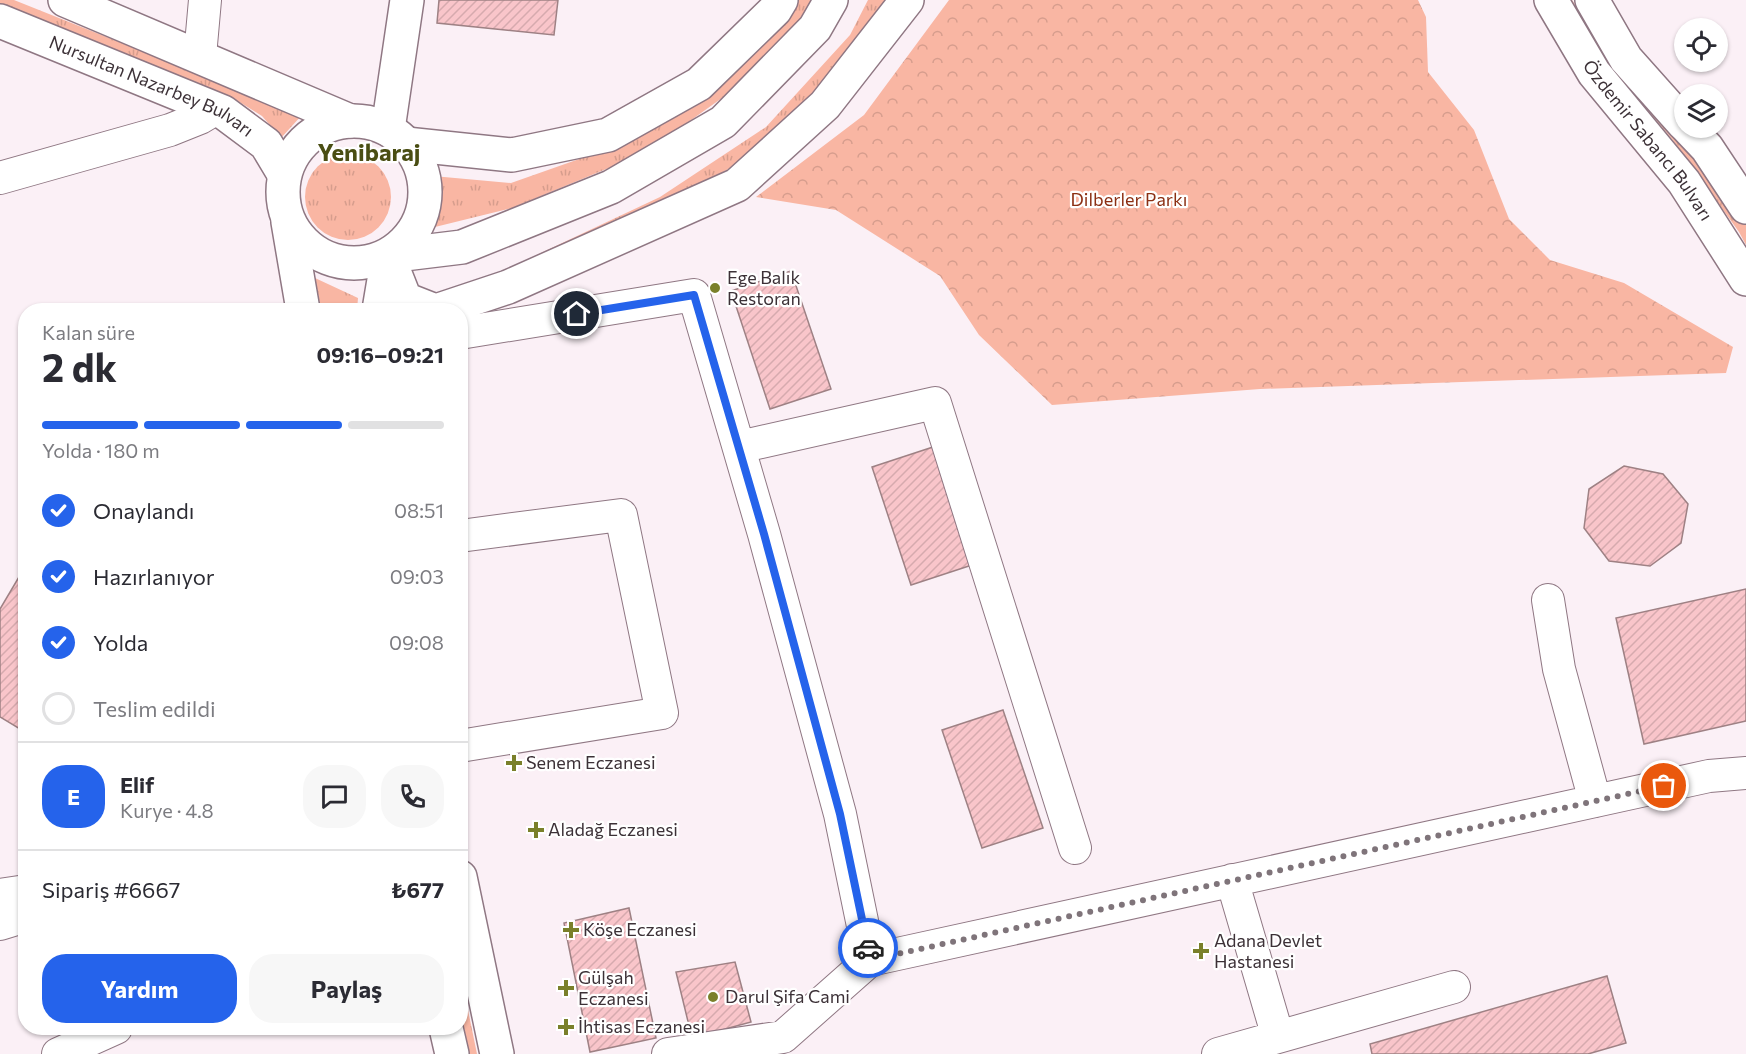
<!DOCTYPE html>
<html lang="tr">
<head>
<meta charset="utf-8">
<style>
	body { margin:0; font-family:Commissioner,sans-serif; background:#f7f7f7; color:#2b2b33; height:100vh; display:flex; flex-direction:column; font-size:22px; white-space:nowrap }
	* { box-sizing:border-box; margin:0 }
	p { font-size:20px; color:#7c7c81 }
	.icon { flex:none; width:33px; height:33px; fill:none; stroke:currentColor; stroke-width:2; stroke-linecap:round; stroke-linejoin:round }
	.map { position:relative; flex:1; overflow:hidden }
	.sheet { position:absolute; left:18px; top:303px; width:450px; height:732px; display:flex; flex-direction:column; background:#fff; border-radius:24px; box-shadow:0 2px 4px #0004 }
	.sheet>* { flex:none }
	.buttons { position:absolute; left:1674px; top:18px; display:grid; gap:12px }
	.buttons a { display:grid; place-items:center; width:54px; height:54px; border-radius:50%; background:#fff; box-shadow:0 2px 4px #0004; font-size:30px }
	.pin { position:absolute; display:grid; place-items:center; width:51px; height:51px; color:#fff; margin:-26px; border:3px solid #fff; border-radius:50%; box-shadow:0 2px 6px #0007 }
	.courier { position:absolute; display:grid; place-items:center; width:60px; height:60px; margin:-30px; border:4px solid #2563eb; border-radius:50%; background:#fff; color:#222; box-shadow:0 2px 8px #0007 }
	.overview em { font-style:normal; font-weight:700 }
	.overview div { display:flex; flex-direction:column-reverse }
	.overview { display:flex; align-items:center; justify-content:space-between; height:102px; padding:0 24px }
	h1 { font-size:39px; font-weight:700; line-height:45px }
	.bar { display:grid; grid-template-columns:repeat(4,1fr); gap:9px 6px; align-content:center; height:72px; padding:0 24px }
	.bar i { height:8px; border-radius:4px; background:#e1e1e2 }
	.bar .current { background:#2563eb }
	.bar p { grid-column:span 4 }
	.line { display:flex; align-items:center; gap:15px; padding:0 24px; border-top:2px solid #e1e1e2 }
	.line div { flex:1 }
	.round { display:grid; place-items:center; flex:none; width:63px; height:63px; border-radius:24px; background:#f7f7f7 }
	ol { padding:0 24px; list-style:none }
	li { display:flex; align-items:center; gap:18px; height:66px }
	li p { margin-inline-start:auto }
	li .icon { padding:6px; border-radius:50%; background:#2563eb; color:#fff; stroke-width:4 }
	li:last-child { color:#7c7c81 }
	li i { width:33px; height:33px; border:3px solid #e1e1e2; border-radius:50% }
	.button { display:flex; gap:12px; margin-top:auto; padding:12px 24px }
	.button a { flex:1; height:69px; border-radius:24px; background:#2563eb; color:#fff; font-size:24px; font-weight:700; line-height:69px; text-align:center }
	.button a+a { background:#f7f7f7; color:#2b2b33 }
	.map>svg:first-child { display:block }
</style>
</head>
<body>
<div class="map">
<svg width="1746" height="1054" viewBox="0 0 1746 1054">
	<defs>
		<pattern id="grass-tufts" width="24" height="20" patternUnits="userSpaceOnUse" patternTransform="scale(1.5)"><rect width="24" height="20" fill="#f9b6a3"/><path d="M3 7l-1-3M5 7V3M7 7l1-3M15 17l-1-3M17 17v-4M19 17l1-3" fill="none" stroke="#d69d8d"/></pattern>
		<pattern id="park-crowns" width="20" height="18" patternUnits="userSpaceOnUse" patternTransform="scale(1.5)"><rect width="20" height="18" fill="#f9b6a3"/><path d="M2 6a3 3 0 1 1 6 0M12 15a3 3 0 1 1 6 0" fill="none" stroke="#d69d8d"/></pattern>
		<pattern id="building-hatch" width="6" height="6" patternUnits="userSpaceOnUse" patternTransform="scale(1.5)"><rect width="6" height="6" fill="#f9c5ca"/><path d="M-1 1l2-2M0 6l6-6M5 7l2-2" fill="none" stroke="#d6aaae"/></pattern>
	</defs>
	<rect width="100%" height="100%" fill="#fbf0f6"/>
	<path fill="url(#grass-tufts)" d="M 0,0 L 14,0 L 302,115 L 281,138 L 262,116 L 233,98 L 0,4 Z
		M 797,0 L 815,0 L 806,14 L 743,83 L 645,153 L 512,208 L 435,227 L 433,176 L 511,183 L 636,139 L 733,73 Z
		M 868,0 L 893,0 L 861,45 L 765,147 L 670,204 L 512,275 L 509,268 L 660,197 L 766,127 L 850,35 Z
		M 1567,0 L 1572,0 L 1613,60 L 1680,134 L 1746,223 L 1746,245 L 1739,232 L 1672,139 L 1607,63 Z
		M305 197a43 43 0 1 1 86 0a43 43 0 1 1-86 0Z
		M 315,278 L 358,298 L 357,310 L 321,310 Z
		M 460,976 L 461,976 L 477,1054 L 469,1054 L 461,1013 Z"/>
	<path fill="url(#park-crowns)" d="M 949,0 L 1418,0 L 1426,17 L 1428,72 L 1474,130 L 1509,219 L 1550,260 L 1624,283 L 1733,347 L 1726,373 L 1260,389 L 1052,405 L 979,335 L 940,276 L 836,210 L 756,197 L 864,115 Z"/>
	<path fill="url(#building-hatch)" stroke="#9e8184" stroke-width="1.5" d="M 439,0 L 558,0 L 554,35 L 437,23 Z
		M 791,271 L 831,389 L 770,409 L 731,291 Z
		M 933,447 L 972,565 L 911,585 L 872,467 Z
		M 1624,466 L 1663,474 L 1688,504 L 1681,543 L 1650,566 L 1609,561 L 1584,528 L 1589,489 Z
		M 26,565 L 26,732 L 25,732 L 0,717 L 0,609 Z
		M 1746,589 L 1746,721 L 1644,744 L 1616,618 Z
		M 1003,710 L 1043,828 L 982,848 L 942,730 Z
		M 629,908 L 656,1038 L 590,1052 L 564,923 Z
		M 735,962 L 751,1022 L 692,1038 L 676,972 Z
		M 1607,976 L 1626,1043 L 1588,1054 L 1372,1054 L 1370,1044 Z"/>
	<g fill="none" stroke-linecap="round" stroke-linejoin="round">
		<g stroke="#8f7783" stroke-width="34">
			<path id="minor" d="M 200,56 L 205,0
				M 0,178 L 170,130 L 200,118 L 215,109
				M 460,333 L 694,295 L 764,534 L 840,814 L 870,960
				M 739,447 L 935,403 L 1075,848
				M 460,536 L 621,515 L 662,713 L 460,746
				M 1548,600 L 1559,669 L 1595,801
				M 1232,880 L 1278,1037
				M 0,895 L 26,891
				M 0,924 L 26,916
				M 58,1054 L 116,1028
				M 668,1054 L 783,1037 L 870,960 L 1709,776 L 1746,773
				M 1218,1054 L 1454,987"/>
		</g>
		<g stroke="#8f7783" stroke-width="36">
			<g id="major">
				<path d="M 65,0 L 350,121"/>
				<path id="s1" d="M 1551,0 L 1594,73 L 1684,182 L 1746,279"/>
				<path d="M 1592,0 L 1626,59 L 1684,124"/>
				<path id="s2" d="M 0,21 L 223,112 L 266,144 L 284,174"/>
				<circle cx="354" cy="192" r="71"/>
				<path d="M 1688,128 L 1707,148 L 1746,207"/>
				<path d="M 388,129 L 407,0"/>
				<path d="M 288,222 L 303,310"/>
				<path d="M 379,310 L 388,256"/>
				<path d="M 460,877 L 497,1054"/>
				<path d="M 446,1028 L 452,1054"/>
			</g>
		</g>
		<g stroke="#8f7783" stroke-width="36">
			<path id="highway" d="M 406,144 L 512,155 L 608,135 L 699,84 L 775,10 L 781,0
				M 433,310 L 405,299 L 388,256 L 462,247 L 611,187 L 723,122 L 815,28 L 831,0
				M 439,310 L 508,287 L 737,185 L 825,105 L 907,0"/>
		</g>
		<use href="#minor" stroke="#fff" stroke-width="32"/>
		<use href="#major" stroke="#fff" stroke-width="33"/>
		<use href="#highway" stroke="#fff" stroke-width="33"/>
	</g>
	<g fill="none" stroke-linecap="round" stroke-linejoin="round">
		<path stroke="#7f747a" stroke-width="6" stroke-dasharray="0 10.8" d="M 868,948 L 870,960 L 1664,786"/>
		<path stroke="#2563eb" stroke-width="8" d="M 577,314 L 694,295 L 764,534 L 840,814 L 868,948"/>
	</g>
	<g fill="#7a802a" stroke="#fff" stroke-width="2">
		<circle cx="715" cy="288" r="6"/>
		<path d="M511 754h6v6h6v6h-6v6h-6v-6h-6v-6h6z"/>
		<path d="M533 821h6v6h6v6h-6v6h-6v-6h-6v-6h6z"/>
		<path d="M568 921h6v6h6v6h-6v6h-6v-6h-6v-6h6z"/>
		<path d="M1198 942h6v6h6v6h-6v6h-6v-6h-6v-6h6z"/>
		<path d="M563 979h6v6h6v6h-6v6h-6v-6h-6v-6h6z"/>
		<circle cx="713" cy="997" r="6"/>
		<path d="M563 1018h6v6h6v6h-6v6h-6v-6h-6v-6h6z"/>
	</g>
	<g text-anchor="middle" stroke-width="4.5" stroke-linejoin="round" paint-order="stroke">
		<g font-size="18" fill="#3c3137" stroke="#fff">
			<text dy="6" stroke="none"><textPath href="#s2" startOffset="165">Nursultan Nazarbey Bulvarı</textPath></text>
			<text dy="6" stroke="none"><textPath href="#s1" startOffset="171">Özdemir Sabancı Bulvarı</textPath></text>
		</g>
		<g font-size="18" fill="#8b2f13" stroke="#fff">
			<text x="1129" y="206">Dilberler Parkı</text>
		</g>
		<g font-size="18" fill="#3c3137" stroke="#fff" text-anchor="start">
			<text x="727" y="284">Ege Balık<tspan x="727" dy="21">Restoran</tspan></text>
			<text x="526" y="769">Senem Eczanesi</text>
			<text x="548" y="836">Aladağ Eczanesi</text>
			<text x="583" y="936">Köşe Eczanesi</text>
			<text x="1214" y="947">Adana Devlet<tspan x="1214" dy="21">Hastanesi</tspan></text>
			<text x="578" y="984">Gülşah<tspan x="578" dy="21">Eczanesi</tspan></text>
			<text x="725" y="1003">Darul Şifa Cami</text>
			<text x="578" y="1033">İhtisas Eczanesi</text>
		</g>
		<g font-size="24" font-weight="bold" fill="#4a4e13" stroke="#fff">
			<text x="369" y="161">Yenibaraj</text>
		</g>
	</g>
</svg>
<div class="buttons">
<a><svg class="icon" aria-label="locate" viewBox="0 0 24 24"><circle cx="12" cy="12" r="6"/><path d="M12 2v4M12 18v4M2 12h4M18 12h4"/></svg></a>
<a><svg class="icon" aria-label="layers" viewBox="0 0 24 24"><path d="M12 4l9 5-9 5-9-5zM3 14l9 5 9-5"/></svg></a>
</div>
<div class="pin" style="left:1664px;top:786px;background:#ea580c"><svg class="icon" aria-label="bag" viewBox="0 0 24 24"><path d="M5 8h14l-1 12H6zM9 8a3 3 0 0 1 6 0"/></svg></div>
<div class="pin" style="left:577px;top:314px;background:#1f2937"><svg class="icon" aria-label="home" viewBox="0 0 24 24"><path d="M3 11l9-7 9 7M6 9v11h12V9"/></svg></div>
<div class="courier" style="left:868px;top:948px"><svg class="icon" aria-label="car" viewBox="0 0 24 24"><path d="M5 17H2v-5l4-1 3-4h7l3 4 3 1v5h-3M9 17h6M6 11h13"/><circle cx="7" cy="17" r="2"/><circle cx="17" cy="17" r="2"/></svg></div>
<section class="sheet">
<div class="overview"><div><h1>2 dk</h1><p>Kalan süre</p></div><em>09:16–09:21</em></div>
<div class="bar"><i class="current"></i><i class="current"></i><i class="current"></i><i></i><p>Yolda · 180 m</p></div>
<ol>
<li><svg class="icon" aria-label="check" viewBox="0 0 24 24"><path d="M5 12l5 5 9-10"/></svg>Onaylandı<p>08:51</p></li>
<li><svg class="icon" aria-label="check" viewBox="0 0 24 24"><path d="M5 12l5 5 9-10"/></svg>Hazırlanıyor<p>09:03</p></li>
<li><svg class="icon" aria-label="check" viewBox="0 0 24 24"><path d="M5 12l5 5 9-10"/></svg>Yolda<p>09:08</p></li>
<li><i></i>Teslim edildi</li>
</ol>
<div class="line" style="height:108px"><b class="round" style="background:#2563eb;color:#fff">E</b><div><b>Elif</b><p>Kurye · 4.8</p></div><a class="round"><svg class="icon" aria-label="chat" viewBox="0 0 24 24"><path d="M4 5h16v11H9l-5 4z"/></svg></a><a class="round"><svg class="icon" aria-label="phone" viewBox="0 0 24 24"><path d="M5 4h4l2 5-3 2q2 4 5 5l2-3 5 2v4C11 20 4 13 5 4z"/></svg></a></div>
<div class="line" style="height:78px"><div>Sipariş #6667</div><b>₺677</b></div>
<div class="button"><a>Yardım</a><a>Paylaş</a></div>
</section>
</div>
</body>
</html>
